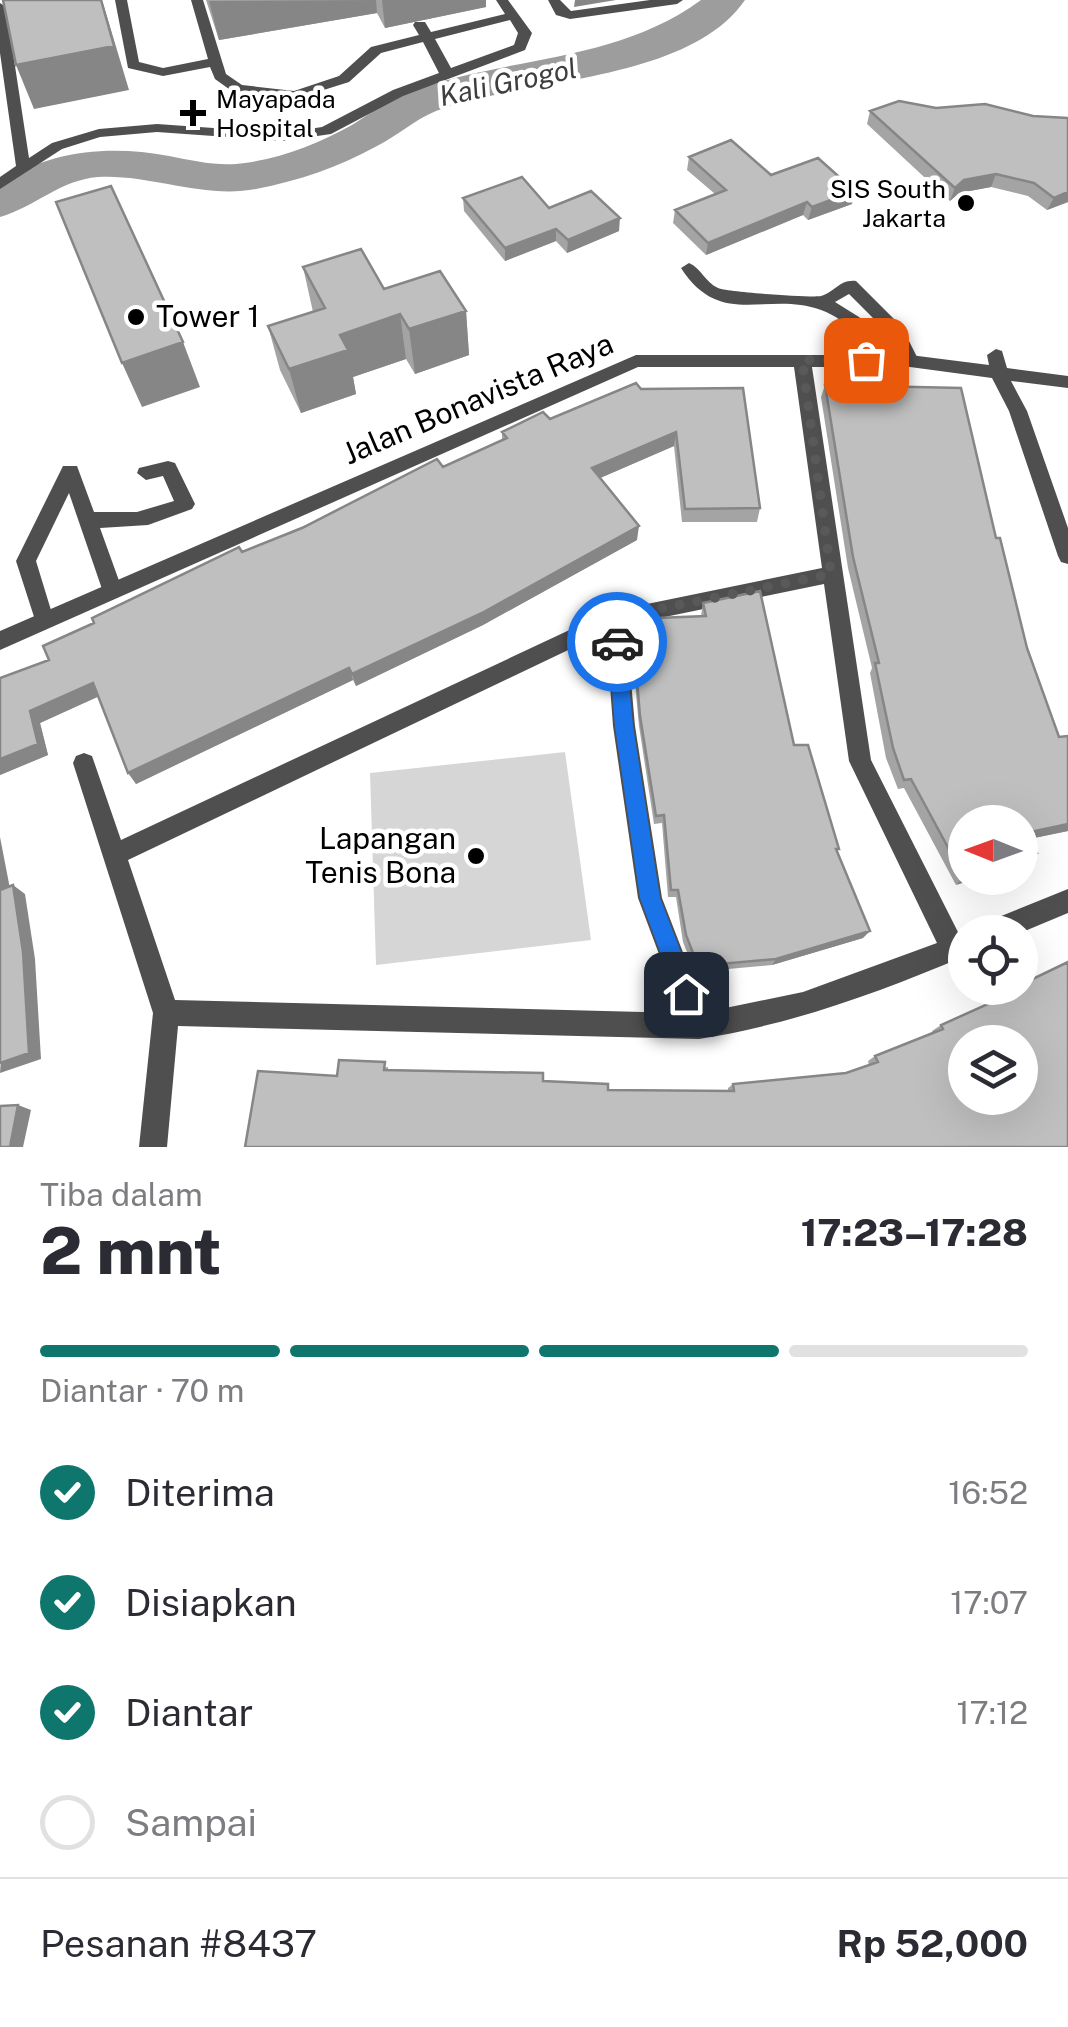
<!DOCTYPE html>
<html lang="id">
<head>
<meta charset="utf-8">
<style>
	body { margin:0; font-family:"Public Sans",sans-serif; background:#f7f7f7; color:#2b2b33; height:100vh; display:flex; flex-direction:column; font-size:38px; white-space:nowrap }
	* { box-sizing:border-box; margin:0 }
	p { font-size:32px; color:#7c7c81 }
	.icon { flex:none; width:55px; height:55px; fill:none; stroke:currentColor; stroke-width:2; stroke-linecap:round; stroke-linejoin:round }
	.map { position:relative; height:1147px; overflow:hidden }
	.panel { display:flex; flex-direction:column; background:#fff; flex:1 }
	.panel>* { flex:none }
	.needle { width:65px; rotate:271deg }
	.buttons { position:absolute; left:948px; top:805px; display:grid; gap:20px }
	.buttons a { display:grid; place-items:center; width:90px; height:90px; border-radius:50%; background:#fff; box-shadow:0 10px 40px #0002; font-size:50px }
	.pin { position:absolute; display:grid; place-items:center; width:85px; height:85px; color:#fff; margin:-42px; border-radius:20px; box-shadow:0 5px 15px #0006 }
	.courier { position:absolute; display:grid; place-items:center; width:100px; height:100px; margin:-50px; border:8px solid #1a73e8; border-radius:50%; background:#fff; color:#222; box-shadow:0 2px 12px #0007 }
	.head em { font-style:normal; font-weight:800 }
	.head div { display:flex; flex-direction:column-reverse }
	.head { display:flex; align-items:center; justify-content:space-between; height:170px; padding:0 40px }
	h1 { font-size:65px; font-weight:800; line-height:75px }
	.bar { display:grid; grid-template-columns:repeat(4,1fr); gap:15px 10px; align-content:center; height:120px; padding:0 40px }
	.bar i { height:12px; border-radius:8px; background:#e1e1e2 }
	.bar .active { background:#0f766e }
	.bar p { grid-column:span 4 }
	.line { display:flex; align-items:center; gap:25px; padding:0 40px; border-top:2px solid #e1e1e2 }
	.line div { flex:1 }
	ol { padding:0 40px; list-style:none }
	li { display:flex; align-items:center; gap:30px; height:110px }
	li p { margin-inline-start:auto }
	li .icon { padding:10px; border-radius:50%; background:#0f766e; color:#fff; stroke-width:4 }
	li:last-child { color:#7c7c81 }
	li i { width:55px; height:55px; border:5px solid #e1e1e2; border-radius:50% }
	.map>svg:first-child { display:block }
</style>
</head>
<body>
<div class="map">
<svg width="1068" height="1147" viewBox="0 0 1068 1147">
	<rect width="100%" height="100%" fill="#fff"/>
	<path fill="#d6d6d6" d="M 565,752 L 591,940 L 376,965 L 370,773 Z"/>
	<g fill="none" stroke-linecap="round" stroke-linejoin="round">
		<path fill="#9d9d9d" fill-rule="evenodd" d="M 701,0 L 745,0 C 688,83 522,78 436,111 C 414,120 397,136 377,146 C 339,167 298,181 256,189 C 202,199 151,174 98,177 C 60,180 35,207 0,217 L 0,182 C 53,150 110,145 169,156 C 195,161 219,167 245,163 C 282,158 320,143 352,125 C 370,114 386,101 405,94 C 504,55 612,65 701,0 Z"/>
		<path fill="#4f4f4f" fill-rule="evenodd" d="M 115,0 L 127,0 L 139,62 L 163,68 L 208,59 L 191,0 L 203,0 L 226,74 L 242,85 L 294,91 L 339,76 L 371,47 L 419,35 L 413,25 L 415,22 L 425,22 L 431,32 L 505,14 L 496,0 L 508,0 L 532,33 L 525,50 L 403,96 L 331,134 L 283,141 L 157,132 L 100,137 L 62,149 L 0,189 L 0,177 L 16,166 L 0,53 L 0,3 L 6,7 L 29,158 L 52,143 L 99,129 L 157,124 L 283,133 L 322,127 L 393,90 L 439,73 L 423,42 L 381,53 L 349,82 L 295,99 L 233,92 L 215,79 L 210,67 L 163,76 L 128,68 ZM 510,20 L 518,33 L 514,45 L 451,68 L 435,39 Z
			M 689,263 C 701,268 705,282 718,288 C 725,292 815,298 821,296 C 835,292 840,279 856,281 L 902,327 L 919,361 L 910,367 C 902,364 896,367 889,362 C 866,345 849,320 821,310 C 767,290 721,330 681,268 ZM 849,294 L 889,334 L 895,348 L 859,317 L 835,302 Z
			M 168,461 L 175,463 L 195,504 L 192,509 L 148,525 L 100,528 L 122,589 L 119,595 L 105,595 L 102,589 L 69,493 L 36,561 L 54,620 L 51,626 L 44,629 L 37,626 L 16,561 L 63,466 L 77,466 L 94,512 L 137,512 L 174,501 L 163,476 L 146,480 L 137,473 L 139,468 Z"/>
		<path fill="#4f4f4f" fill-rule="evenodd" d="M 548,0 L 560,0 L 571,11 L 650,0 L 683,0 L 677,4 L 570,19 L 556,15 Z
			M 996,349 L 1002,351 L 1007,368 L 1068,376 L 1068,388 L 1011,381 L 1027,411 L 1068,528 L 1068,564 L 1061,562 L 1058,556 L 1009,411 L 992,378 L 910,367 L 812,367 L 871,760 L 959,934 L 965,932 L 967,932 L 965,956 C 878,993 793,1024 699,1039 L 178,1026 L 167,1147 L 139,1147 L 153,1013 L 73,763 L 76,756 L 84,753 L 92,756 L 121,840 L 608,612 L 822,568 L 794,367 L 638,367 L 0,650 L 0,631 L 636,355 L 910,355 L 989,365 L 987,355 ZM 824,584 L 849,761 L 937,943 L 803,992 L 706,1012 L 662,898 L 635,726 L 626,625 ZM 606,632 L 613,726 L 638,898 L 681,1013 L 175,1000 L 128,860 Z
			M 1068,889 L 1068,913 L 1020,933 L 981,932 L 984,923 Z"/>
	</g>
	<path fill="#a4a4a4" d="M 206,0 L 486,0 L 486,7 L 385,28 L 377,13 L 219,40 Z
		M 936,108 L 1068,202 L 1047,210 L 1028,196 L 991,187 L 959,193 L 950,201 L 867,124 L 870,111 Z
		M 689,157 L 771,175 L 855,191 L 852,204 L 808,220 L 803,215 L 706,255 L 673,223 L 675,210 L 715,194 L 687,170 Z
		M 463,198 L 549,208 L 619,231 L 567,253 L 556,241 L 505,261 L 464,211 Z
		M 303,267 L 466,311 L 469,355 L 415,374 L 406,359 L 353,377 L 356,394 L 301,413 L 280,370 L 268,326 L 313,312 Z
		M 825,385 L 996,538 L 1027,648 L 1059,737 L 1068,736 L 1068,831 L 1028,839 L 1027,861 L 965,878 L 956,885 L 904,788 L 898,789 L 886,758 L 870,673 L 872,668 L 848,568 L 821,397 Z
		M 641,389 L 760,508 L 757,522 L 682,522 L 674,446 L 600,478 L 637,540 L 483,625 L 356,686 L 353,680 L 136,784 L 98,696 L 40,723 L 48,755 L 0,775 L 49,660 L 94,623 L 242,552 L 443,467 L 502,440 L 502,432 L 550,419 Z
		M 703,603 L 794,745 L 839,849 L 837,852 L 863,938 L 772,965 L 695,972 L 683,942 L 676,897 L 668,897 L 662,823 L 654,824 L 639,726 L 630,629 L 632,619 L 701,616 Z
		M 995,996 L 1068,1147 L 337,1076 L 388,1067 L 388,1070 L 543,1081 L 608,1090 L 728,1091 L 728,1088 L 733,1084 L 846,1073 L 869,1065 L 868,1061 L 875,1056 L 933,1033 L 932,1031 L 941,1025 L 986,1005 L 985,1003 Z"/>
	<path fill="#868686" d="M 101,0 L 102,0 L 129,90 L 34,109 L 16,65 Z
		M 376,0 L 377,13 L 219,40 L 209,1 Z
		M 382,0 L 486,0 L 486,7 L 385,28 Z
		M 575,0 L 616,0 L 574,7 Z
		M 996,174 L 991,187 L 959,193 L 950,201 L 955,188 L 964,180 Z
		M 855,191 L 852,204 L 808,220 L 812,207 Z
		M 1068,192 L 1068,202 L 1047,210 L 1054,198 Z
		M 807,202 L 803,215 L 706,255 L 708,243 Z
		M 620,218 L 619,231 L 567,253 L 568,240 Z
		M 556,229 L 556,241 L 505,261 L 505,248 Z
		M 466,311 L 469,355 L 415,374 L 409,329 Z
		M 400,314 L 406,359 L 353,377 L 356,394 L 301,413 L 289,369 L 340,335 Z
		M 183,342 L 200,387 L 142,407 L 122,363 Z
		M 676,432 L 674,446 L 591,482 L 592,468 Z
		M 639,526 L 637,540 L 483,625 L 356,686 L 352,674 Z
		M 349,668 L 353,680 L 136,784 L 128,773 Z
		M 93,683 L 102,695 L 40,723 L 48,755 L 0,775 L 0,759 L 30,711 Z
		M 1068,824 L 1068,831 L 1020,841 L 1025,833 Z
		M 0,837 L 12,899 L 0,890 Z
		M 1037,853 L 1027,861 L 1020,864 L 1020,859 Z
		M 964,877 L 965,878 L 979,878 L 956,885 Z
		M 13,885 L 25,894 L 35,959 L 41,1059 L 0,1073 Z
		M 870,931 L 863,938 L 772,965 L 776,959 Z
		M 18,1105 L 31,1110 L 23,1147 L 10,1147 Z"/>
	<path fill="#bfbfbf" stroke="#868686" stroke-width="2.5" fill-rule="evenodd" d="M 3,0 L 101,0 L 114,46 L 16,65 Z
		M 899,101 L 936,108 L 985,104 L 1033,116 L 1068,118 L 1068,192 L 1054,198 L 1034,183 L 996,174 L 964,180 L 955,188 L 870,111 Z
		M 731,140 L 771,175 L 818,158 L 855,191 L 812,207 L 807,202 L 708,243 L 675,210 L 726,190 L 689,157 Z
		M 522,177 L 549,208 L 591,191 L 620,218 L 568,240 L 556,229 L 505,248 L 463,198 Z
		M 111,186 L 183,342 L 122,363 L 56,202 Z
		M 361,249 L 384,289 L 440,271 L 466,311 L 409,329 L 400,314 L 340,335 L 348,350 L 289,369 L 268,326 L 325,308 L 303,267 Z
		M 636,383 L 641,389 L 743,388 L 760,508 L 685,509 L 676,432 L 592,468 L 639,526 L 482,613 L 352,674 L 349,668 L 128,773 L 93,683 L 30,711 L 38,744 L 0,759 L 0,678 L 49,660 L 43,646 L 94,623 L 92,618 L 239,547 L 242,552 L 302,528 L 437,459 L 443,467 L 507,438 L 502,432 L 543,412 L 550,419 Z
		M 825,385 L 961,388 L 996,538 L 1000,538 L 1027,648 L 1059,737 L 1068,736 L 1068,824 L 1025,833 L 1037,853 L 1020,859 L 1020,822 L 965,822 L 964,877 L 911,779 L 904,780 L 893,748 L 875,663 L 879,663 L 853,557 Z
		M 760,591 L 794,745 L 808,745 L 839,849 L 836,849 L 870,931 L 776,959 L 698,966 L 686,935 L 678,890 L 671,890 L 664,815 L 656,816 L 640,716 L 632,619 L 706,616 L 703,603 Z
		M 13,885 L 23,952 L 29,1053 L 0,1063 L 0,890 Z
		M 1068,962 L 1068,1147 L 245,1147 L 258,1071 L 337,1076 L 339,1060 L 385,1062 L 384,1070 L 543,1073 L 543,1081 L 608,1084 L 608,1090 L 734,1091 L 733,1084 L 846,1073 L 878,1062 L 875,1056 L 943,1029 L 941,1025 L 997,1000 L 995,996 L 1014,988 L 1020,988 L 1020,985 ZM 965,1042 L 1020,1042 L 1020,1098 L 965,1098 Z
		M 18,1105 L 10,1147 L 0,1147 L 0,1106 Z"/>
	<path fill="#1a73e8" d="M 617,635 L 625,642 L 633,726 L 660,898 L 697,994 L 686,1005 L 679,1002 L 640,898 L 615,726 L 608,642 Z"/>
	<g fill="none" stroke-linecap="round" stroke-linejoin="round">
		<path stroke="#595959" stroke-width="10" stroke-dasharray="0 18" d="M 617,642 L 615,618 L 831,574 L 802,360 L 866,360"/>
	</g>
	<g fill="#000" stroke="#fff" stroke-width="4">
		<path d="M188 98h10v10h10v10h-10v10h-10v-10h-10v-10h10z"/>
		<circle cx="966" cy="203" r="10"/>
		<circle cx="136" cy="317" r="10"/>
		<circle cx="476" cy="856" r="10"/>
	</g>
	<g text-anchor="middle" stroke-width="9" stroke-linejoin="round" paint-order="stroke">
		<g font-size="25" fill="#000" stroke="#fff" text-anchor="start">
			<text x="216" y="108">Mayapada<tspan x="216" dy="29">Hospital</tspan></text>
			<text x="946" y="198" text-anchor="end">SIS South<tspan x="946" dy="29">Jakarta</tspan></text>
		</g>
		<g font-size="28" font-style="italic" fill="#3e3e3e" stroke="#fff">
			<text transform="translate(508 82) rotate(-12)" y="10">Kali Grogol</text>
		</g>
		<g font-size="30" fill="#000" stroke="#fff" text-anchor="start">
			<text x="156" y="327">Tower 1</text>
			<text x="456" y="849" text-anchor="end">Lapangan<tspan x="456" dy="34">Tenis Bona</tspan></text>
		</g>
		<g font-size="30" fill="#000" stroke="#fff">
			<text transform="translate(478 399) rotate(-23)" y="10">Jalan Bonavista Raya</text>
		</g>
	</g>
</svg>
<div class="buttons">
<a><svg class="needle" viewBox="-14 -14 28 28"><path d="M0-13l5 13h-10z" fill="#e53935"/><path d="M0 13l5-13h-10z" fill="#7c7c81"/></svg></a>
<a><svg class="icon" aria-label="locate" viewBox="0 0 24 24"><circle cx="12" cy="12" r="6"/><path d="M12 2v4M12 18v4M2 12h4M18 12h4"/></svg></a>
<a><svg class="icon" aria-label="layers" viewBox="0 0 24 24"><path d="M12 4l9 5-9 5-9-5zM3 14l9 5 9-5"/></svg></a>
</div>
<div class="pin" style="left:866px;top:360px;background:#ea580c"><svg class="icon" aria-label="bag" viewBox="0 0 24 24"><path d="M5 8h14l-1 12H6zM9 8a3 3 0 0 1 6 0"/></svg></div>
<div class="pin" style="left:686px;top:994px;background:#1f2937"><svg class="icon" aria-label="home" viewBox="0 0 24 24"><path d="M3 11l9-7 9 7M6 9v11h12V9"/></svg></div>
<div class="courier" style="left:617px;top:642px"><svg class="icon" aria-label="car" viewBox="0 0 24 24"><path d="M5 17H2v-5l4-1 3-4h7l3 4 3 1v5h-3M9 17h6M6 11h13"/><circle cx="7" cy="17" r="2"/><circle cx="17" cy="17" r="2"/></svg></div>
</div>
<section class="panel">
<div class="head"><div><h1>2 mnt</h1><p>Tiba dalam</p></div><em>17:23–17:28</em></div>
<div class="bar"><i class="active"></i><i class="active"></i><i class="active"></i><i></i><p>Diantar · 70 m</p></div>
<ol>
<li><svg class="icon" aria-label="check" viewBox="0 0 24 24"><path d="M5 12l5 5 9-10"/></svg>Diterima<p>16:52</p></li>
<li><svg class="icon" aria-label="check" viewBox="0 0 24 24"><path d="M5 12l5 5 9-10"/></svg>Disiapkan<p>17:07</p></li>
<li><svg class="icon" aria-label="check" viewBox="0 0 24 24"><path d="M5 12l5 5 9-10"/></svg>Diantar<p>17:12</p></li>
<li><i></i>Sampai</li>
</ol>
<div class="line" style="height:130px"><div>Pesanan #8437</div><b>Rp 52,000</b></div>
</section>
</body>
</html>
